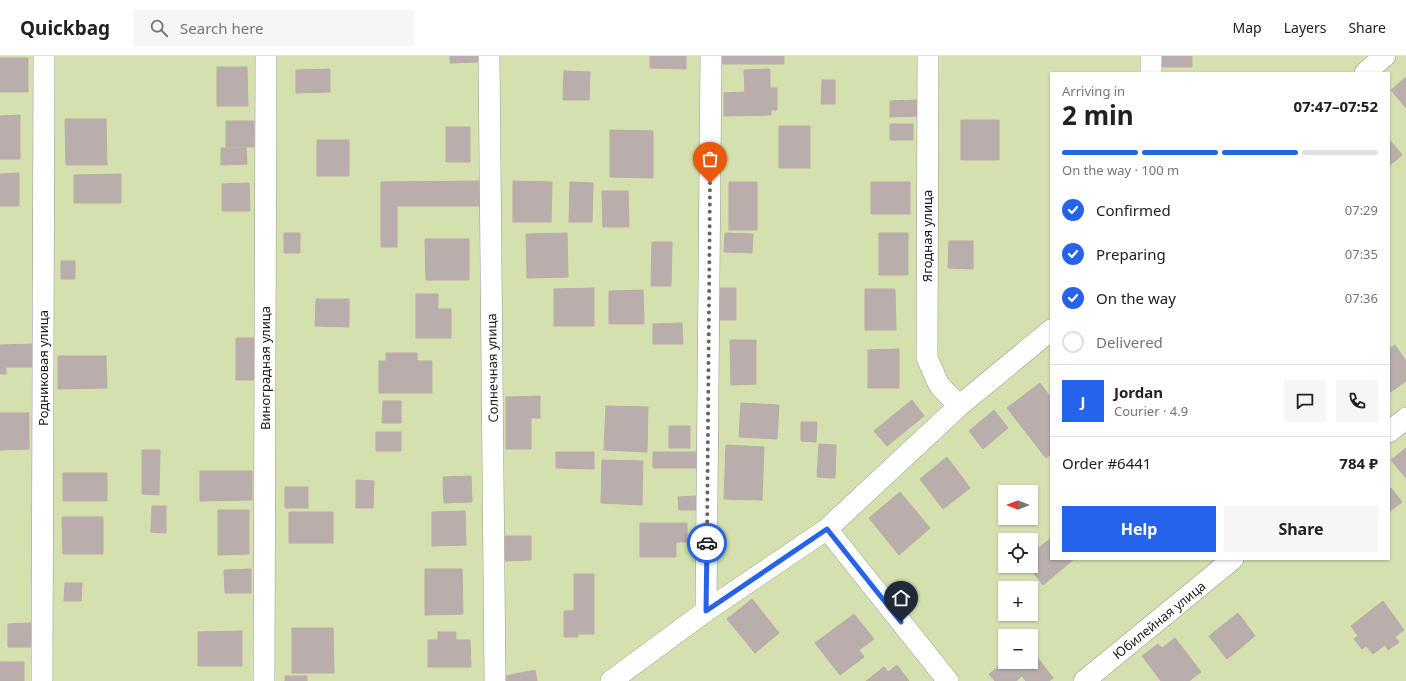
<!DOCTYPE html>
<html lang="en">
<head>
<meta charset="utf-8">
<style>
	body { margin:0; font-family:"Noto Sans",sans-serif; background:#f6f6f6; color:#202124; height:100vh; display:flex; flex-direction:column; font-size:15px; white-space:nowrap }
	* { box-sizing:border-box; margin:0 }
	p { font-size:13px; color:#757577 }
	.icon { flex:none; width:22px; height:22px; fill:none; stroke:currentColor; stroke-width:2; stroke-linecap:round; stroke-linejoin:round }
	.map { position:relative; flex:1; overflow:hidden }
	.side { position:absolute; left:1050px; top:16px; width:340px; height:488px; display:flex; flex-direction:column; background:#fff; border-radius:0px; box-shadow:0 1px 3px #0004 }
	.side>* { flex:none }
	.needle { width:26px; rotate:270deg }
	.buttons { position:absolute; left:998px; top:429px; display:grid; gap:8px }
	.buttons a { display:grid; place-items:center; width:40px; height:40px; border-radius:0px; background:#fff; box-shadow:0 1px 3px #0004; font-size:20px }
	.pin { position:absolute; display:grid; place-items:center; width:34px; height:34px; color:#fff; margin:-41px -17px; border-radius:50% 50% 50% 0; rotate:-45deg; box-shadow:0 0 4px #0007 }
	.pin .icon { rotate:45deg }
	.courier { position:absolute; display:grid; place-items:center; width:40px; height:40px; margin:-20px; border:3px solid #2563eb; border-radius:50%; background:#fff; color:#222; box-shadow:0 1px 5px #0007 }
	.head em { font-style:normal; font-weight:700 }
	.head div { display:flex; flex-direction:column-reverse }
	.head { display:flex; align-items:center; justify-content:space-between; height:68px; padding:0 12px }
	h1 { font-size:26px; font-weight:700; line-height:30px }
	.bar { display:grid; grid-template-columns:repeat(4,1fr); gap:6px 4px; align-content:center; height:48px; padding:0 12px }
	.bar i { height:5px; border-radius:3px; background:#e0e0e0 }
	.bar .active { background:#2563eb }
	.bar p { grid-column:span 4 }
	.line { display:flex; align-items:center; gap:10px; padding:0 12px; border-top:1px solid #e0e0e0 }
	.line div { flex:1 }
	.round { display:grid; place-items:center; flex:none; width:42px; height:42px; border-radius:0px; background:#f6f6f6 }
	ol { padding:0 12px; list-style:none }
	li { display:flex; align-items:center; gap:12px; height:44px }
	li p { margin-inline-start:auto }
	li .icon { padding:4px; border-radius:50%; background:#2563eb; color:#fff; stroke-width:4 }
	li:last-child { color:#757577 }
	li i { width:22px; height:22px; border:2px solid #e0e0e0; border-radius:50% }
	.action { display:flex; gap:8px; margin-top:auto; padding:8px 12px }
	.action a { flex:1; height:46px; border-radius:0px; background:#2563eb; color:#fff; font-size:16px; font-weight:700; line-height:46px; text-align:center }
	.action a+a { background:#f6f6f6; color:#202124 }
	header { display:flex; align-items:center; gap:24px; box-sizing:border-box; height:56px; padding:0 20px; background:#fff; border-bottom:1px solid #e0e0e0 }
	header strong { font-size:19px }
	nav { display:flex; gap:22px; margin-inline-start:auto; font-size:14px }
	.search { width:280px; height:36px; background:#f6f6f6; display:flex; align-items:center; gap:10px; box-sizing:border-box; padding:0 14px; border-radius:0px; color:#757577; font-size:15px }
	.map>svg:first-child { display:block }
</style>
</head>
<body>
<header>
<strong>Quickbag</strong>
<div class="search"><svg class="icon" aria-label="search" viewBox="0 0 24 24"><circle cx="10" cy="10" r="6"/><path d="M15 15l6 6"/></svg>Search here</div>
<nav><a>Map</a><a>Layers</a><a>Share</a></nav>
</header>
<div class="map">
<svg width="1406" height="625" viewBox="0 0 1406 625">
	<rect width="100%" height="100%" fill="#ece6e3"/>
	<path fill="#d4e1ae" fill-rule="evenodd" d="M 0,0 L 1406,0 L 1406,625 L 0,625 ZM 1051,17 L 1389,17 L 1389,503 L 1051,503 ZM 1005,436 L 1031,436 L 1031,462 L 1005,462 ZM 1005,484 L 1031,484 L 1031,510 L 1005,510 ZM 1005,532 L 1031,532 L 1031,558 L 1005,558 ZM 1005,580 L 1031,580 L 1031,606 L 1005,606 Z"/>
	<path fill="#b9aeac" stroke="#bcaba7" d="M 450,0 L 478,0 L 478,6 L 450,7 Z
		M 650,0 L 686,0 L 686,13 L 650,12 Z
		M 722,0 L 784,0 L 784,8 L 722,8 Z
		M 1159,0 L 1192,0 L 1192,11 L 1159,11 Z
		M 0,2 L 28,2 L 28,36 L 0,36 Z
		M 217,11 L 247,11 L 248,50 L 217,50 Z
		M 330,13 L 330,36 L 296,37 L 296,14 Z
		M 770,13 L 770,32 L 777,32 L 777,54 L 771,54 L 771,59 L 724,60 L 724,37 L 745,36 L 744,14 Z
		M 564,15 L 590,16 L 589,44 L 563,44 Z
		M 1406,21 L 1406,52 L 1391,34 Z
		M 822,24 L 835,24 L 835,48 L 821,48 Z
		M 918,44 L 919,60 L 890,61 L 890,45 Z
		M 20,59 L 20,103 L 0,103 L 0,60 Z
		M 65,63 L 106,63 L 107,109 L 66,109 Z
		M 961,64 L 999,64 L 999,104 L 961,104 Z
		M 226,65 L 254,65 L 254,91 L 226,91 Z
		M 890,68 L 913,68 L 913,84 L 890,84 Z
		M 779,70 L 810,70 L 810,112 L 779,112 Z
		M 446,71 L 470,71 L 470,106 L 446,106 Z
		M 610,74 L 653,75 L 653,122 L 610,121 Z
		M 1389,83 L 1402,99 L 1389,110 Z
		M 317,84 L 349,84 L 349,120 L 317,120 Z
		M 221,92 L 246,92 L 247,108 L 221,109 Z
		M 19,117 L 19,150 L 0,150 L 0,118 Z
		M 121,118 L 121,147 L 74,147 L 74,119 Z
		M 480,125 L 480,150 L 397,150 L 397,191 L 381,191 L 381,126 Z
		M 513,125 L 552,126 L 551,166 L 513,166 Z
		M 570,126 L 593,127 L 592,166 L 569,166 Z
		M 729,126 L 757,126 L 757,174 L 729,174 Z
		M 871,126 L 910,126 L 910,158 L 871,158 Z
		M 249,127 L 250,155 L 222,155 L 222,128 Z
		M 602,135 L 628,135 L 629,171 L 603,171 Z
		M 284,177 L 300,177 L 300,197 L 284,197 Z
		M 567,177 L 568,221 L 527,222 L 526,178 Z
		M 725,177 L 753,178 L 752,197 L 724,196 Z
		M 879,177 L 908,177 L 908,219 L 879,219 Z
		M 425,183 L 469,183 L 469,224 L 426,224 Z
		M 949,185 L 973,185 L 973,213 L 948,212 Z
		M 652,186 L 672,186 L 671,230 L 651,230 Z
		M 61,205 L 75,205 L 75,223 L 61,223 Z
		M 594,232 L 594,270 L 554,270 L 554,233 Z
		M 718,232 L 736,232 L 736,264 L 718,264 Z
		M 865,233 L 895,233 L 896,274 L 865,274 Z
		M 643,234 L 644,268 L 609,268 L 609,235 Z
		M 416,238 L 438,238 L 438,253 L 451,253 L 451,282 L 416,282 Z
		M 316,243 L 349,243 L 349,271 L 315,270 Z
		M 682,267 L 683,288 L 653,288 L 653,268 Z
		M 236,282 L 255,282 L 256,324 L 236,324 Z
		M 730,284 L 756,284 L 756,328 L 731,329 Z
		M 35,288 L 35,311 L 6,311 L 6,318 L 0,318 L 0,289 Z
		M 1395,289 L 1406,305 L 1406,325 L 1389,337 L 1389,293 Z
		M 899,293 L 899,332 L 868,332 L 868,294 Z
		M 386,297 L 417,297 L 417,305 L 432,305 L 432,337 L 379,337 L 379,305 L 386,305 Z
		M 58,300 L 106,300 L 107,332 L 58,333 Z
		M 1040,327 L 1051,342 L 1051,398 L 1046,402 L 1007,352 Z
		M 540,340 L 540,362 L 531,362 L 531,393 L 506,393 L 506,341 Z
		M 912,344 L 924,360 L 887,390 L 874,375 Z
		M 383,345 L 401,345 L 401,367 L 382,367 Z
		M 741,347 L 779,349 L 777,383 L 739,381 Z
		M 606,350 L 648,351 L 647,396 L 604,394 Z
		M 994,354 L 1008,372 L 983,393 L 969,375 Z
		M 0,357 L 29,357 L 29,393 L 0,394 Z
		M 801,366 L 817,366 L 816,386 L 801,385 Z
		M 669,370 L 690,370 L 690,392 L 669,392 Z
		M 376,376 L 401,376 L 401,395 L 376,395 Z
		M 819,388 L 836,389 L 835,422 L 817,421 Z
		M 726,389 L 764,391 L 762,444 L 724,443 Z
		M 1406,392 L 1406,422 L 1391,404 Z
		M 142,394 L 160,394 L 159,439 L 142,438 Z
		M 556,396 L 594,396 L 594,413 L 556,412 Z
		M 653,396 L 696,396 L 696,412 L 653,412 Z
		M 947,401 L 970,432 L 943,453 L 920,423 Z
		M 602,404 L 643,405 L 642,449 L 601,447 Z
		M 200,415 L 252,415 L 252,444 L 200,445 Z
		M 63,417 L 107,417 L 107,445 L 63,445 Z
		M 471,420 L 472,446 L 444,447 L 443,421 Z
		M 356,424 L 374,425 L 373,452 L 356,452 Z
		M 285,431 L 308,431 L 308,452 L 285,452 Z
		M 1391,432 L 1402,446 L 1389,456 L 1389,433 Z
		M 900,436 L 930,472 L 899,499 L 869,462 Z
		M 696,440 L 696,454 L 679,454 L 678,441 Z
		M 152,450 L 166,450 L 166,477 L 151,476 Z
		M 218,454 L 249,454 L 249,498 L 218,499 Z
		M 465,455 L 466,489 L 432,490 L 432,456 Z
		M 289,456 L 333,456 L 333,487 L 289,487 Z
		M 62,461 L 103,461 L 103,498 L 63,498 Z
		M 640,467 L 687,467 L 687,486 L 676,486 L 676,501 L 640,501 Z
		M 505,480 L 531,480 L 531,504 L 505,505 Z
		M 1051,482 L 1051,503 L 1074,503 L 1043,529 L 1028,510 L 1031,510 L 1031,498 Z
		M 251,513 L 251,537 L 225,537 L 224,514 Z
		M 425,513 L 462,513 L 463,558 L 425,559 Z
		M 574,518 L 594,518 L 594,578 L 578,578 L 578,581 L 564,581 L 564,555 L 574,555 Z
		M 65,527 L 82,527 L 81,545 L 64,545 Z
		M 752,543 L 779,577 L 755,597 L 727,563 Z
		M 1383,545 L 1404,574 L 1395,581 L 1399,586 L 1388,594 L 1385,589 L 1373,598 L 1366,590 L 1362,593 L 1354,583 L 1358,580 L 1351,570 Z
		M 1238,557 L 1255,580 L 1227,603 L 1209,580 Z
		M 854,558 L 874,583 L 859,594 L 864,601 L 840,619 L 815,587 Z
		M 31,567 L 32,591 L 8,591 L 8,568 Z
		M 292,572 L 333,572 L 334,617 L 292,617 Z
		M 242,575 L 242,610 L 198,610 L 198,576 Z
		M 438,576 L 456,576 L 456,584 L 470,584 L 471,611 L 428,611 L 428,584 L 438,584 Z
		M 1175,582 L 1201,616 L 1189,625 L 1161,625 L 1142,600 L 1158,588 L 1162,592 Z
		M 1031,593 L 1053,622 L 1049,625 L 1026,625 L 1022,620 L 1016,625 L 995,625 L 989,618 L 1005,606 L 1031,606 Z
		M 0,606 L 24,606 L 24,625 L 0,625 Z
		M 897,609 L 909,625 L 866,625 L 884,611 L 888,616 Z
		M 535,614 L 537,625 L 502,625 L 501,621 Z
		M 285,620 L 307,620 L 307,625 L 285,625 Z"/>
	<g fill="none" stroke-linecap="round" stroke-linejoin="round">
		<g stroke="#999" stroke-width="22">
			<path id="minor" d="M 489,0 L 495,625
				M 928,0 L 927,302 L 939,329 L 959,350
				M 1151,0 L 1151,17
				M 1365,17 L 1385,0
				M 1389,376 L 1406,362
				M 827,473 L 948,625
				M 706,555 L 711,0
				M 42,625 L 44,0
				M 264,625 L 266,0
				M 611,625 L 706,555 L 827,473 L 959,350 L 1051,274
				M 1084,625 L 1233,503"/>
		</g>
		<use href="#minor" stroke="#fff" stroke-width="21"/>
	</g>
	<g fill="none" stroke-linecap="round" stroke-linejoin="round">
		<path stroke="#656362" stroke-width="4" stroke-dasharray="0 7.2" d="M 707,487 L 710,127"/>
		<path stroke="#2563eb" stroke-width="5" d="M 707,487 L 706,555 L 827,473 L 901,566"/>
	</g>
	<g text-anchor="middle" stroke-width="3.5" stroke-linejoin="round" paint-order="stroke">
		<g font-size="13" fill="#1c1c1c" stroke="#fff">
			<text transform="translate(927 180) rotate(-90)" y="5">Ягодная улица</text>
			<text transform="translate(43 312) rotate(-90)" y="5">Родниковая улица</text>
			<text transform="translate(265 312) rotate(-90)" y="5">Виноградная улица</text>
			<text transform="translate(492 312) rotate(-91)" y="5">Солнечная улица</text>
			<text transform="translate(1159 564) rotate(-39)" y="5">Юбилейная улица</text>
		</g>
	</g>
</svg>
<div class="buttons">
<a><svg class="needle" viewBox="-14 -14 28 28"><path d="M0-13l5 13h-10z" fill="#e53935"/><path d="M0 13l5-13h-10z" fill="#757577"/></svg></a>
<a><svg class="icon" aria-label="locate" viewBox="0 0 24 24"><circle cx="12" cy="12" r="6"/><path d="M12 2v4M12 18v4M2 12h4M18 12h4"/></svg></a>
<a>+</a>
<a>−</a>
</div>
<div class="pin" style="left:710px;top:127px;background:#ea580c"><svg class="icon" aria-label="bag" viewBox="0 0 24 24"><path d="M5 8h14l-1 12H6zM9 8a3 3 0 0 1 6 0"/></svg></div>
<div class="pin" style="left:901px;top:566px;background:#1f2937"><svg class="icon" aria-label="home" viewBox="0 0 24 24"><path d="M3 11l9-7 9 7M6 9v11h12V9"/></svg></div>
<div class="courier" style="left:707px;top:487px"><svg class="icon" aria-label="car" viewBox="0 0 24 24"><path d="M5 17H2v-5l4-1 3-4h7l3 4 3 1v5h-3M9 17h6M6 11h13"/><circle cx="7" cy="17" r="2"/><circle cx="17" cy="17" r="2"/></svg></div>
<section class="side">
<div class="head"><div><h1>2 min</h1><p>Arriving in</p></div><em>07:47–07:52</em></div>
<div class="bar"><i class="active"></i><i class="active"></i><i class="active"></i><i></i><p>On the way · 100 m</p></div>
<ol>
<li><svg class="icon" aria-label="check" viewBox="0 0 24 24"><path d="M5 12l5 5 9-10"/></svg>Confirmed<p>07:29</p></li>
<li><svg class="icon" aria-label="check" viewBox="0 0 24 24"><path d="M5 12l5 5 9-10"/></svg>Preparing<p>07:35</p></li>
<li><svg class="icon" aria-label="check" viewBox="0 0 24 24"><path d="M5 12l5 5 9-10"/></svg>On the way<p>07:36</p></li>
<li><i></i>Delivered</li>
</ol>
<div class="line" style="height:72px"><b class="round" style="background:#2563eb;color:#fff">J</b><div><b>Jordan</b><p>Courier · 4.9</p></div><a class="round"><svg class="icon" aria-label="chat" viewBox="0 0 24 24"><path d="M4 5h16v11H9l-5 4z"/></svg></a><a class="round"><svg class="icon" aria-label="phone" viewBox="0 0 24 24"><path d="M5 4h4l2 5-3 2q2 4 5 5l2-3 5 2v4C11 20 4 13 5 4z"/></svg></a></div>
<div class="line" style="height:52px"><div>Order #6441</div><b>784 ₽</b></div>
<div class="action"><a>Help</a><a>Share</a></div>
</section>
</div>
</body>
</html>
